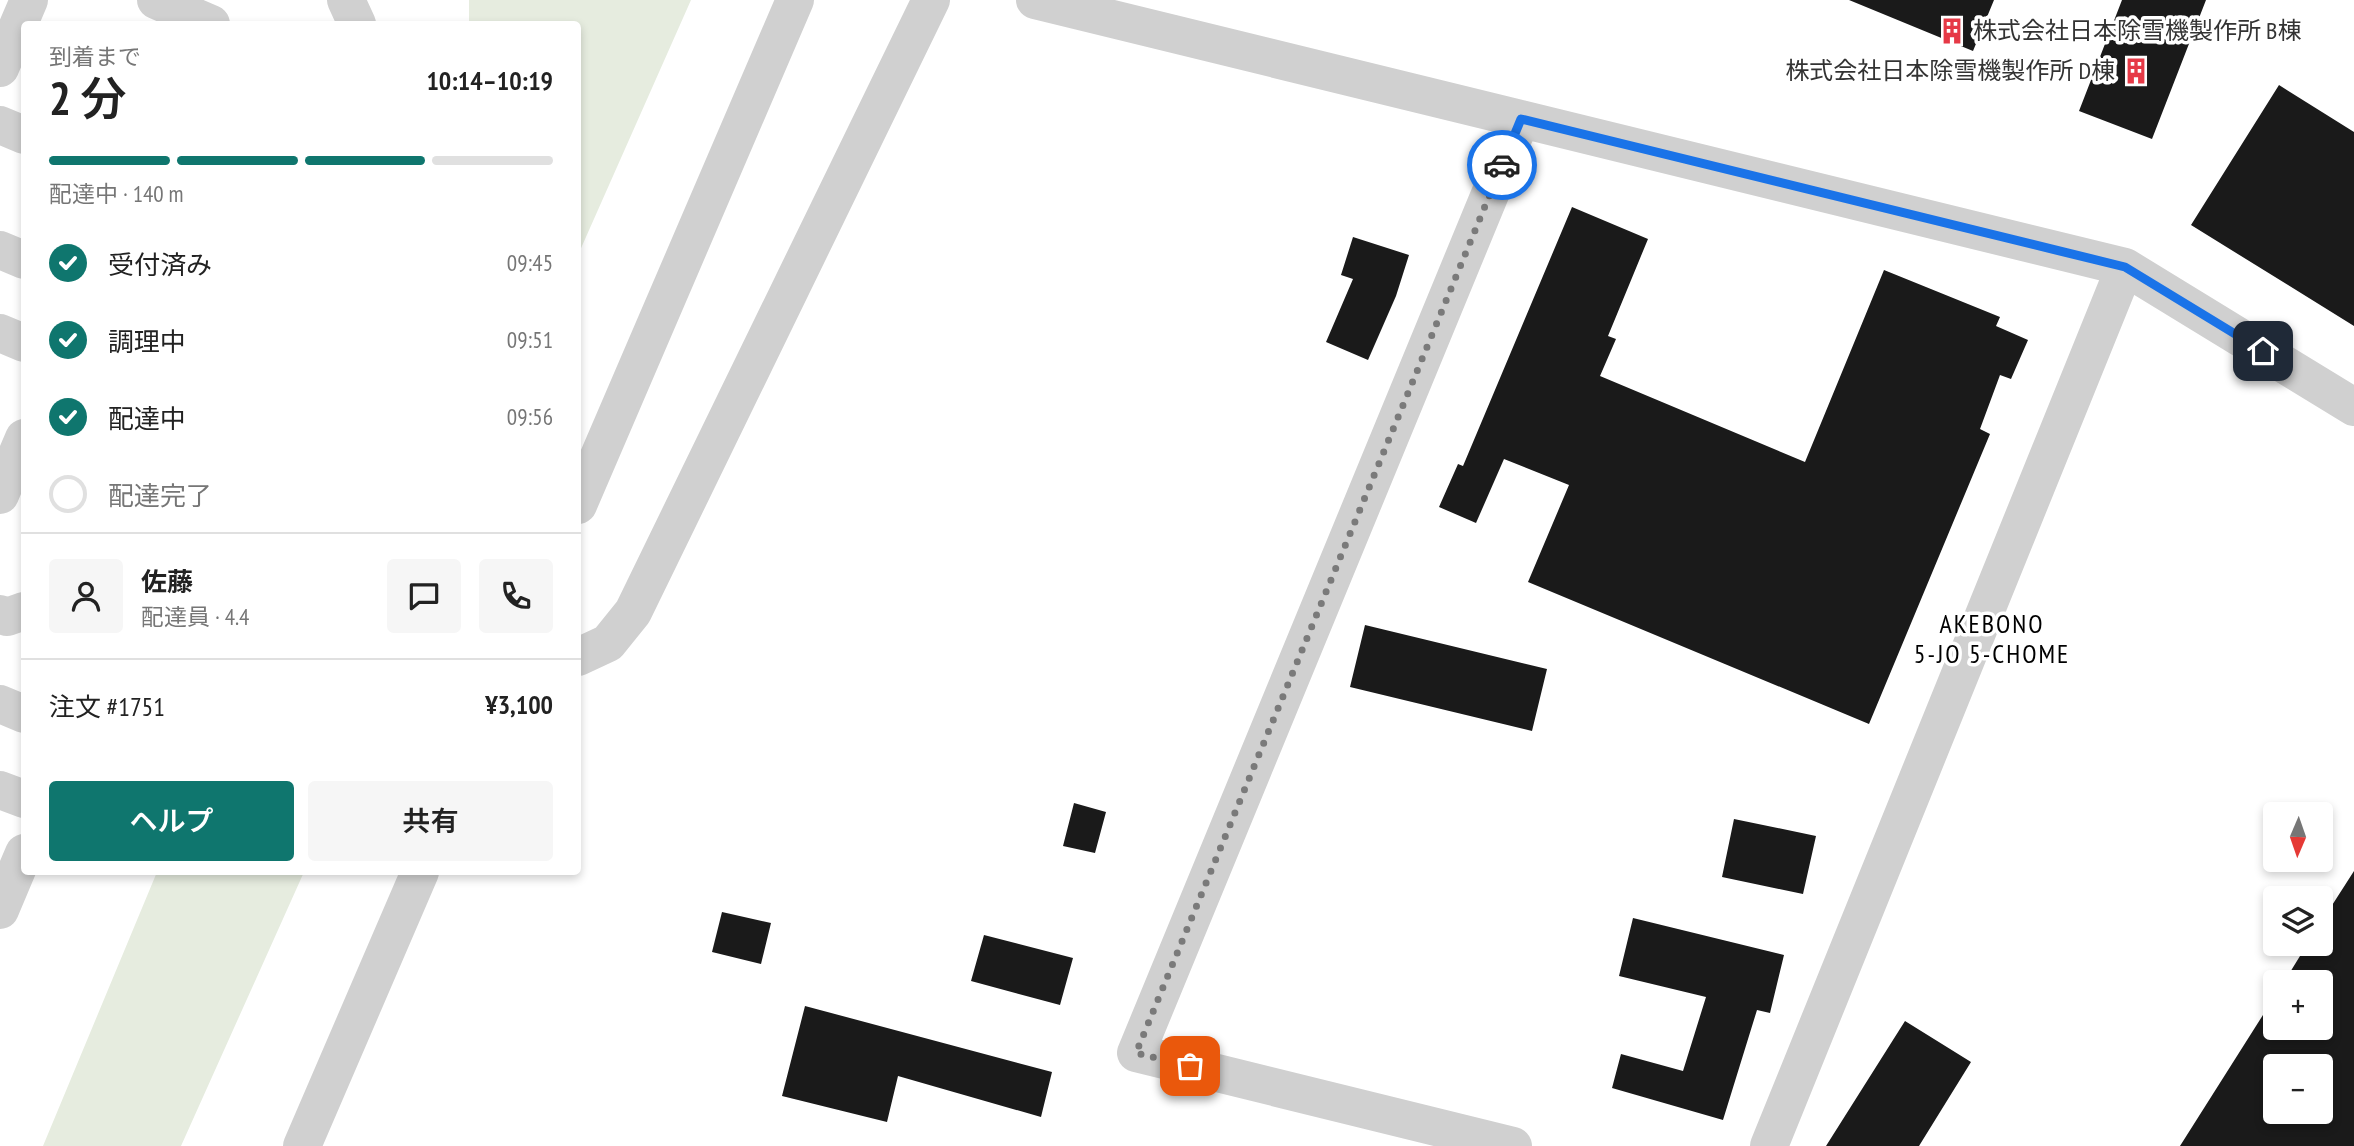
<!DOCTYPE html>
<html lang="ja">
<head>
<meta charset="utf-8">
<style>
	body { margin:0; font-family:"PT Sans Narrow","Noto Sans JP",sans-serif; background:#f6f6f6; color:#222; height:100vh; display:flex; flex-direction:column; font-size:26px; white-space:nowrap }
	* { box-sizing:border-box; margin:0 }
	p { font-size:23px; color:#767676 }
	.icon { flex:none; width:38px; height:38px; fill:none; stroke:currentColor; stroke-width:2; stroke-linecap:round; stroke-linejoin:round }
	.map { position:relative; flex:1; overflow:hidden }
	.sheet { position:absolute; left:21px; top:21px; width:560px; height:854px; display:flex; flex-direction:column; background:#fff; border-radius:7px; box-shadow:0 4px 10px #0003 }
	.sheet>* { flex:none }
	.needle { width:46px; rotate:182deg }
	.controls { position:absolute; left:2263px; top:802px; display:grid; gap:14px }
	.controls a { display:grid; place-items:center; width:70px; height:70px; border-radius:7px; background:#fff; box-shadow:0 4px 10px #0003; font-size:35px }
	.pin { position:absolute; display:grid; place-items:center; width:60px; height:60px; color:#fff; margin:-30px; border-radius:14px; box-shadow:0 4px 10px #0006 }
	.courier { position:absolute; display:grid; place-items:center; width:70px; height:70px; margin:-35px; border:5px solid #1a73e8; border-radius:50%; background:#fff; color:#222; box-shadow:0 2px 9px #0007 }
	.headline em { font-style:normal; font-weight:600 }
	.headline div { display:flex; flex-direction:column-reverse }
	.headline { display:flex; align-items:center; justify-content:space-between; height:119px; padding:0 28px }
	h1 { font-size:46px; font-weight:600; line-height:52px }
	.bar { display:grid; grid-template-columns:repeat(4,1fr); gap:10px 7px; align-content:center; height:84px; padding:0 28px }
	.bar i { height:9px; border-radius:5px; background:#e0e0e0 }
	.bar .on { background:#0f766e }
	.bar p { grid-column:span 4 }
	.line { display:flex; align-items:center; gap:18px; padding:0 28px; border-top:2px solid #e0e0e0 }
	.line div { flex:1 }
	.round { display:grid; place-items:center; flex:none; width:74px; height:74px; border-radius:7px; background:#f6f6f6 }
	ol { padding:0 28px; list-style:none }
	li { display:flex; align-items:center; gap:21px; height:77px }
	li p { margin-inline-start:auto }
	li .icon { padding:7px; border-radius:50%; background:#0f766e; color:#fff; stroke-width:4 }
	li:last-child { color:#767676 }
	li i { width:38px; height:38px; border:4px solid #e0e0e0; border-radius:50% }
	.primary-button { display:flex; gap:14px; margin-top:auto; padding:14px 28px }
	.primary-button a { flex:1; height:80px; border-radius:7px; background:#0f766e; color:#fff; font-size:28px; font-weight:600; line-height:80px; text-align:center }
	.primary-button a+a { background:#f6f6f6; color:#222 }
	.map>svg:first-child { display:block }
</style>
</head>
<body>
<div class="map">
<svg width="2354" height="1146" viewBox="0 0 2354 1146">
	<rect width="100%" height="100%" fill="#fff"/>
	<path fill="#e6ecdf" d="M 469,0 L 691,0 L 578,255 L 578,24 L 469,24 Z
		M 157,872 L 304,872 L 181,1146 L 43,1146 Z"/>
	<path fill="#1a1a1a" fill-rule="evenodd" d="M 1849,0 L 1994,0 L 1973,51 Z
		M 2122,0 L 2206,0 L 2152,139 L 2079,111 Z
		M 2279,85 L 2354,132 L 2354,326 L 2191,225 Z
		M 1572,207 L 1648,239 L 1608,336 L 1616,339 L 1600,376 L 1805,462 L 1884,270 L 2000,317 L 1996,326 L 2028,340 L 2011,379 L 2000,375 L 1980,429 L 1990,434 L 1869,724 L 1528,582 L 1569,485 L 1504,459 L 1476,523 L 1439,507 L 1458,464 L 1463,466 Z
		M 1353,237 L 1409,255 L 1396,296 L 1368,360 L 1326,342 L 1353,279 L 1341,275 Z
		M 1365,625 L 1547,669 L 1532,731 L 1350,687 Z
		M 1074,803 L 1106,812 L 1095,853 L 1063,846 Z
		M 1734,819 L 1816,836 L 1803,894 L 1722,877 Z
		M 2354,871 L 2354,1146 L 2180,1146 L 2275,996 L 2275,1027 L 2320,1027 L 2320,982 L 2284,982 L 2308,943 L 2320,943 L 2320,924 ZM 2275,1066 L 2320,1066 L 2320,1111 L 2275,1111 Z
		M 722,912 L 771,923 L 761,964 L 712,952 Z
		M 1633,918 L 1784,955 L 1770,1013 L 1757,1010 L 1723,1120 L 1612,1088 L 1621,1054 L 1683,1071 L 1706,997 L 1619,976 Z
		M 984,935 L 1073,958 L 1060,1005 L 971,981 Z
		M 805,1006 L 1052,1072 L 1041,1117 L 898,1076 L 887,1122 L 782,1096 Z
		M 1905,1021 L 1971,1062 L 1919,1146 L 1826,1146 Z"/>
	<g fill="none" stroke-linecap="round" stroke-linejoin="round">
		<path stroke="#d0d0d0" stroke-width="38" d="M 156,0 L 211,24
			M 346,0 L 357,24
			M 1035,0 L 2125,267 L 2354,407
			M 0,68 L 29,0
			M 0,125 L 24,135
			M 0,250 L 24,260
			M 0,333 L 24,343
			M 0,495 L 24,438
			M 578,505 L 795,0
			M 0,614 L 7,617 L 24,611
			M 578,657 L 608,643 L 633,612 L 931,0
			M 0,704 L 24,714
			M 0,790 L 24,799
			M 0,910 L 24,853
			M 302,1146 L 420,872
			M 1513,1146 L 1136,1053 L 1521,119
			M 1769,1146 L 2125,267"/>
	</g>
	<g fill="none" stroke-linecap="round" stroke-linejoin="round">
		<path stroke="#7a7a7a" stroke-width="7" stroke-dasharray="0 12.6" d="M 1190,1066 L 1136,1053 L 1502,165"/>
		<path stroke="#1a73e8" stroke-width="9" d="M 1502,165 L 1521,119 L 2125,267 L 2263,351"/>
	</g>
	<defs>
		<g id="building-bare" transform="scale(2.1)"><path d="M-4-6H4V6H1V3H-1V6H-4ZM-2.5-4.3h1.7v1.8h-1.7ZM.8-4.3h1.7v1.8H.8ZM-2.5-1h1.7V.8h-1.7ZM.8-1h1.7V.8H.8Z" fill="#e63946" stroke="#fff" stroke-width="2.5" paint-order="stroke"/></g>
	</defs>
	<g fill-rule="evenodd">
		<use href="#building-bare" x="1952" y="31"/>
		<use href="#building-bare" x="2136" y="71"/>
	</g>
	<g text-anchor="middle" stroke-width="7" stroke-linejoin="round" paint-order="stroke">
		<g font-size="24" fill="#333" stroke="#fff" text-anchor="start">
			<text x="1973" y="39">株式会社日本除雪機製作所 B棟</text>
			<text x="2115" y="79" text-anchor="end">株式会社日本除雪機製作所 D棟</text>
		</g>
		<g font-size="26" letter-spacing="2" fill="#000" stroke="#fff">
			<text x="1992" y="633">AKEBONO<tspan x="1992" dy="30">5-JO 5-CHOME</tspan></text>
		</g>
	</g>
</svg>
<div class="controls">
<a><svg class="needle" viewBox="-14 -14 28 28"><path d="M0-13l5 13h-10z" fill="#e53935"/><path d="M0 13l5-13h-10z" fill="#767676"/></svg></a>
<a><svg class="icon" aria-label="layers" viewBox="0 0 24 24"><path d="M12 4l9 5-9 5-9-5zM3 14l9 5 9-5"/></svg></a>
<a>+</a>
<a>−</a>
</div>
<div class="pin" style="left:1190px;top:1066px;background:#ea580c"><svg class="icon" aria-label="bag" viewBox="0 0 24 24"><path d="M5 8h14l-1 12H6zM9 8a3 3 0 0 1 6 0"/></svg></div>
<div class="pin" style="left:2263px;top:351px;background:#1f2937"><svg class="icon" aria-label="home" viewBox="0 0 24 24"><path d="M3 11l9-7 9 7M6 9v11h12V9"/></svg></div>
<div class="courier" style="left:1502px;top:165px"><svg class="icon" aria-label="car" viewBox="0 0 24 24"><path d="M5 17H2v-5l4-1 3-4h7l3 4 3 1v5h-3M9 17h6M6 11h13"/><circle cx="7" cy="17" r="2"/><circle cx="17" cy="17" r="2"/></svg></div>
<section class="sheet">
<div class="headline"><div><h1>2 分</h1><p>到着まで</p></div><em>10:14–10:19</em></div>
<div class="bar"><i class="on"></i><i class="on"></i><i class="on"></i><i></i><p>配達中 · 140 m</p></div>
<ol>
<li><svg class="icon" aria-label="check" viewBox="0 0 24 24"><path d="M5 12l5 5 9-10"/></svg>受付済み<p>09:45</p></li>
<li><svg class="icon" aria-label="check" viewBox="0 0 24 24"><path d="M5 12l5 5 9-10"/></svg>調理中<p>09:51</p></li>
<li><svg class="icon" aria-label="check" viewBox="0 0 24 24"><path d="M5 12l5 5 9-10"/></svg>配達中<p>09:56</p></li>
<li><i></i>配達完了</li>
</ol>
<div class="line" style="height:126px"><a class="round"><svg class="icon" aria-label="person" viewBox="0 0 24 24"><circle cx="12" cy="8" r="4"/><path d="M4 21q1-7 8-7t8 7"/></svg></a><div><b>佐藤</b><p>配達員 · 4.4</p></div><a class="round"><svg class="icon" aria-label="chat" viewBox="0 0 24 24"><path d="M4 5h16v11H9l-5 4z"/></svg></a><a class="round"><svg class="icon" aria-label="phone" viewBox="0 0 24 24"><path d="M5 4h4l2 5-3 2q2 4 5 5l2-3 5 2v4C11 20 4 13 5 4z"/></svg></a></div>
<div class="line" style="height:91px"><div>注文 #1751</div><b>¥3,100</b></div>
<div class="primary-button"><a>ヘルプ</a><a>共有</a></div>
</section>
</div>
</body>
</html>
